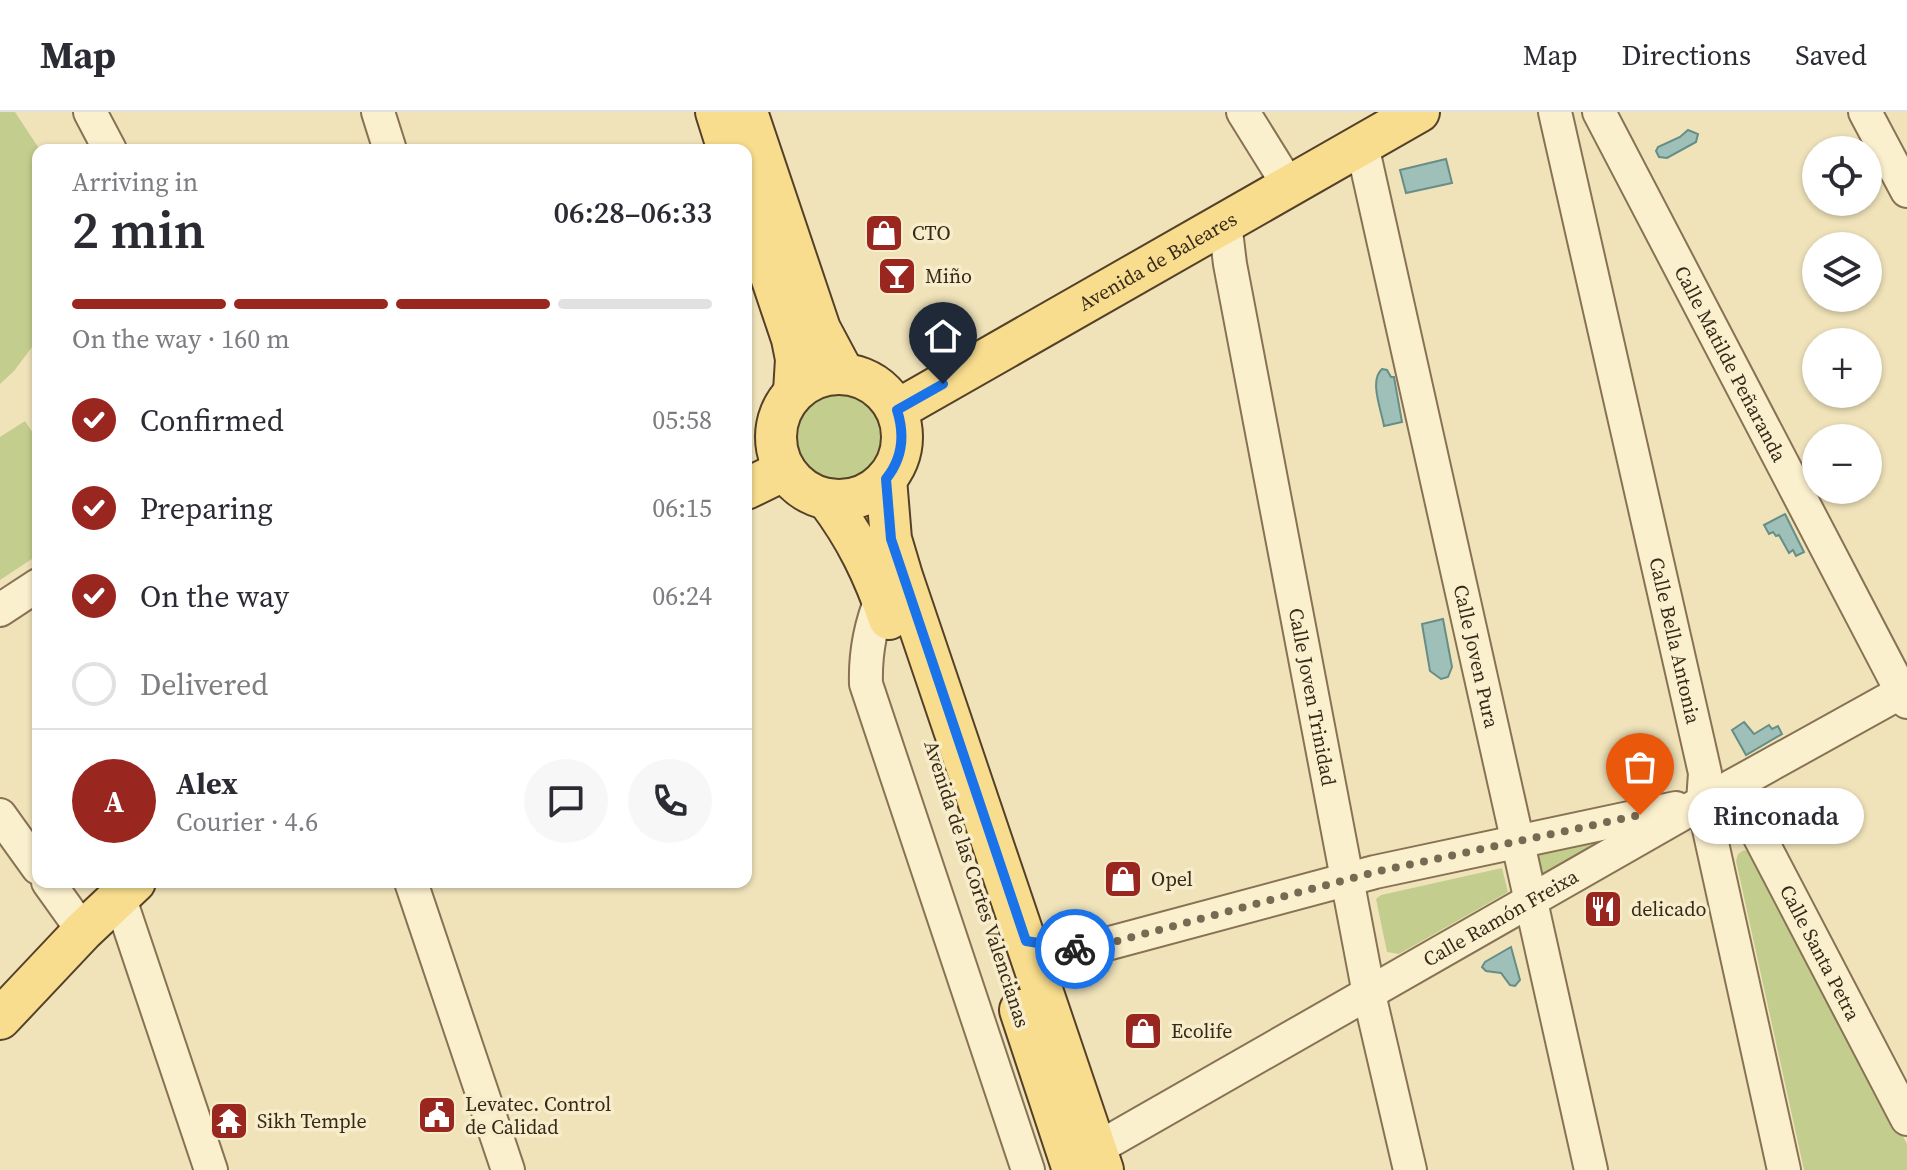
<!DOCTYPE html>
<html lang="en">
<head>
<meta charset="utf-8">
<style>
	body { margin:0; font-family:"Source Serif 4",serif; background:#f7f7f7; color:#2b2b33; height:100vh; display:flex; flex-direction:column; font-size:30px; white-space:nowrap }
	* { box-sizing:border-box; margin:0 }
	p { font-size:26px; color:#7c7c81 }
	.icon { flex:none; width:44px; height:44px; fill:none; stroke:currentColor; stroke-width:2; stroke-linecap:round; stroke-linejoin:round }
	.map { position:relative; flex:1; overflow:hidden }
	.drawer { position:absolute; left:32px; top:32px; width:720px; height:744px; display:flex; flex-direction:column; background:#fff; border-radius:16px; box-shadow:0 2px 6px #0004 }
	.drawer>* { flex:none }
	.buttons { position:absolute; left:1802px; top:24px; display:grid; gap:16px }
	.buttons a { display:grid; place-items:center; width:80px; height:80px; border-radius:50%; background:#fff; box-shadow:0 2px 6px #0004; font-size:40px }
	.pin { position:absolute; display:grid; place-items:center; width:68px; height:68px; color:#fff; margin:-82px -34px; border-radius:50% 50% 50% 0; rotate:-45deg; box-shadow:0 0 8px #0007 }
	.pin .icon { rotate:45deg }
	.courier { position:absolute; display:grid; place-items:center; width:80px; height:80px; margin:-40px; border:6px solid #1a73e8; border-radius:50%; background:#fff; color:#222; box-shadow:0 2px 10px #0007 }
	.bubble { position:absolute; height:56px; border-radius:28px; background:#fff; box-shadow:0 2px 6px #0004; font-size:26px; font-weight:600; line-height:56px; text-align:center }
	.head em { font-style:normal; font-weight:600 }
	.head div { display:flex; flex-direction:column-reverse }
	.head { display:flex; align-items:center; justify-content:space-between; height:136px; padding:0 40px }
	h1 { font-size:52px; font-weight:600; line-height:60px }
	.bar { display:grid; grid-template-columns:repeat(4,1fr); gap:12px 8px; align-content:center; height:96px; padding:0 40px }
	.bar i { height:10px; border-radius:6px; background:#e1e1e2 }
	.bar .current { background:#9a2620 }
	.bar p { grid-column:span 4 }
	.line { display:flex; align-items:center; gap:20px; padding:0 40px; border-top:2px solid #e1e1e2 }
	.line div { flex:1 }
	.round { display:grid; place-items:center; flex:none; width:84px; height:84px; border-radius:42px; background:#f7f7f7 }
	ol { padding:0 40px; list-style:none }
	li { display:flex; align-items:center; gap:24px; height:88px }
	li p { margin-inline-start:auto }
	li .icon { padding:8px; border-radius:50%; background:#9a2620; color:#fff; stroke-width:4 }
	li:last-child { color:#7c7c81 }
	li i { width:44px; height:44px; border:4px solid #e1e1e2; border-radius:50% }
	header { display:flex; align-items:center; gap:48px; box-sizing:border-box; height:112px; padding:0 40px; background:#fff; border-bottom:2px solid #e1e1e2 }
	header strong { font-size:38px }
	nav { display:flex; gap:44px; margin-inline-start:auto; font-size:28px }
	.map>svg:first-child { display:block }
</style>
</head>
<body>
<header>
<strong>Map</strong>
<nav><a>Map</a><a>Directions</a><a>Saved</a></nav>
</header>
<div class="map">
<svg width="1907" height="1058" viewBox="0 0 1907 1058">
	<rect width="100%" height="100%" fill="#f0e3ba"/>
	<path fill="#c3ce8e" d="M 0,0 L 15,0 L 40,38 L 38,227 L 14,259 L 0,272 Z
		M793 325a46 46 0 1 1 92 0a46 46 0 1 1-92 0Z
		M 25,309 L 38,329 L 38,443 L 0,468 L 0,325 Z
		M 1628,719 L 1543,766 C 1540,760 1536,747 1540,741 Z
		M 1744,738 L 1754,742 L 1907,1032 L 1907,1058 L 1804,1058 L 1736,749 L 1738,742 Z
		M 1502,756 L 1508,780 L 1399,842 L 1387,840 L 1376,787 L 1381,783 Z"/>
	<path fill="#9fc0b8" stroke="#668e86" stroke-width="2" d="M 1688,18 L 1698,22 L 1696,30 L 1667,46 L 1659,45 L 1656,39 L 1658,35 L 1680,25 Z
		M 1446,47 L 1452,71 L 1406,81 L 1400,58 Z
		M 1382,257 L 1387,258 L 1391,265 L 1394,265 L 1402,310 L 1384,314 C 1381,297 1369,268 1382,257 Z
		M 1785,402 L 1804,440 L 1796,444 L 1793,438 L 1789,441 L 1779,423 L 1776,424 L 1773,420 L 1769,422 L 1764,413 Z
		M 1443,507 L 1452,555 L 1448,565 L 1441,567 L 1430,559 L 1422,512 Z
		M 1744,610 L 1754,622 L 1769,613 L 1772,617 L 1778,614 L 1782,622 L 1746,643 L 1732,618 Z
		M 1511,835 L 1520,868 L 1515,874 L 1510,873 L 1501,861 L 1486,859 L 1482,855 L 1485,850 Z"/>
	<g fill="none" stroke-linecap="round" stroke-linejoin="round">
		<g stroke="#887254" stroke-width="36">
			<g id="minor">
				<path d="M 90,0 L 110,38"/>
				<path d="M 378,0 L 390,38"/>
				<path d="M 1243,0 L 1289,74"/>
				<path id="s1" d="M 1555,0 L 1705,661 L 1703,690 L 1784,1058"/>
				<path id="s2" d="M 1599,0 L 1907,590"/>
				<path d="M 1865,0 L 1907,79"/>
				<path id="s3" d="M 1362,33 L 1591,1058"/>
				<path id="s4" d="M 1225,111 L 1230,152 L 1369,882 L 1410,1058"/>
				<path d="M 882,485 C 870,514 865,541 866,572 L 1028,1058"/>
				<path d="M 0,498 L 38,473"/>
				<path id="s5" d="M 1733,674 L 1907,1007"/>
				<path d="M 0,703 L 38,756"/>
				<path d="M 48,770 L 83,819"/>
				<path d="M 411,770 L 508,1058"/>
				<path d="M 119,784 L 211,1058"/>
				<path d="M 1026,829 L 1075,837 L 1099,834 L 1375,760 L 1676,696"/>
				<path id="s6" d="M 1096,1037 L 1703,690 L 1907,577"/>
			</g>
		</g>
		<g stroke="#554029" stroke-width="44">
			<g id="major">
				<path d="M 716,0 L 728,38"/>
				<path d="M 747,0 L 820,217 L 844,262"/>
				<path d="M 746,90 L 792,227 L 796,247 L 794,280"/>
				<circle cx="839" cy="325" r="63"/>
				<path id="s7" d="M 897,298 L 1419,0"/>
				<path d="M 886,367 L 891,427 L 902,464 L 1103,1058"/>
				<path d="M 746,377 L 785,358"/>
				<path d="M 827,387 C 856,425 874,463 889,507"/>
				<path d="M 1020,898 L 1073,1058"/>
				<path d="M 0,907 L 83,819 L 135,770"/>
			</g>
		</g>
		<use href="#minor" stroke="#fbf0cd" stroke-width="32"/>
		<use href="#major" stroke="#f8dd8e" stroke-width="40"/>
	</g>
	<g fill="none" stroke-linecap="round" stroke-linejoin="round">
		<path stroke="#776a52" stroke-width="8" stroke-dasharray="0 14.4" d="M 1075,837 L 1099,834 L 1375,760 L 1640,703"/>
		<path stroke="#1a73e8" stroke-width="10" d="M 943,272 L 897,298 C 905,323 903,346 886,367 L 891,427 L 1026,829 L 1075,837"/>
	</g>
	<defs>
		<g id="shop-square" transform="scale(2)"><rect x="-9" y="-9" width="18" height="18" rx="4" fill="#9a2620" stroke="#f7edca"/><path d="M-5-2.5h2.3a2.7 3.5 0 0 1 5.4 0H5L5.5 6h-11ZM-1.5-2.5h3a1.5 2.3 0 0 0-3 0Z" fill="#fff"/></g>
		<g id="bar-square" transform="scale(2)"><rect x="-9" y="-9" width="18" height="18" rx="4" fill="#9a2620" stroke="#f7edca"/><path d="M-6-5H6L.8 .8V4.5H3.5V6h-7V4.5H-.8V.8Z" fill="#fff"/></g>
		<g id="restaurant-square" transform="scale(2)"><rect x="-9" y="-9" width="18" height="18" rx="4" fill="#9a2620" stroke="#f7edca"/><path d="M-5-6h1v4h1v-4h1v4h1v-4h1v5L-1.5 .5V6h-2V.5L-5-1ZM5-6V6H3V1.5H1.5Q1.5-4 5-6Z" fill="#fff"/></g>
		<g id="civic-square" transform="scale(2)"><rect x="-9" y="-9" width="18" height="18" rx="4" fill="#9a2620" stroke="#f7edca"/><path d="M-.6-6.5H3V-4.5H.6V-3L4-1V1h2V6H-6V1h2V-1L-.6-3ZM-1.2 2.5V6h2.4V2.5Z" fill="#fff"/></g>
		<g id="temple-square" transform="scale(2)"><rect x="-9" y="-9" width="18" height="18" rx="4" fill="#9a2620" stroke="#f7edca"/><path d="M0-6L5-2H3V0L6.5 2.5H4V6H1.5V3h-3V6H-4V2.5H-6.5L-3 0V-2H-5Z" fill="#fff"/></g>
	</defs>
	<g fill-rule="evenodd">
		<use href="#shop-square" x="884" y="121"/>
		<use href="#bar-square" x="897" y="164"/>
		<use href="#shop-square" x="1123" y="767"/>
		<use href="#restaurant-square" x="1603" y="797"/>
		<use href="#shop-square" x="1143" y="919"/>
		<use href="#civic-square" x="437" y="1003"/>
		<use href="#temple-square" x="229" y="1009"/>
	</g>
	<g text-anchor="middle" stroke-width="7" stroke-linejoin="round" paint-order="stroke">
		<g font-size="20" fill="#36291a" stroke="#f7edca" text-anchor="start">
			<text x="912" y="128">CTO</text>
			<text x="925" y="171">Miño</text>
			<text x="1151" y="774">Opel</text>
			<text x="1631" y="804">delicado</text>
			<text x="1171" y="926">Ecolife</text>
			<text x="465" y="999">Levatec. Control<tspan x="465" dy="23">de Calidad</tspan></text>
			<text x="257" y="1016">Sikh Temple</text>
		</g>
		<g font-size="20" fill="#36291a" stroke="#f7edca">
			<text dy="7" stroke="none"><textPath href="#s7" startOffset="300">Avenida de Baleares</textPath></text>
			<text dy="7" stroke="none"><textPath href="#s2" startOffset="284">Calle Matilde Peñaranda</textPath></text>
			<text dy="7" stroke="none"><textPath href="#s1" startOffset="542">Calle Bella Antonia</textPath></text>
			<text dy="7" stroke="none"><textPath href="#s3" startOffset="524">Calle Joven Pura</textPath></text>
			<text dy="7" stroke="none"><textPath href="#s4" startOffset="482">Calle Joven Trinidad</textPath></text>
			<text transform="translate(977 772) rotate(72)" y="7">Avenida de las Cortes Valencianas</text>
			<text dy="7" stroke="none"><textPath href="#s6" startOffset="466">Calle Ramón Freixa</textPath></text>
			<text dy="7" stroke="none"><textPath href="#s5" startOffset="188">Calle Santa Petra</textPath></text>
		</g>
	</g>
</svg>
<div class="buttons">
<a><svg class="icon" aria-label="locate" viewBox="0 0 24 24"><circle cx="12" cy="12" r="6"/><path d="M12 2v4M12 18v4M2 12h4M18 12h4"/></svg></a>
<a><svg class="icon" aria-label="layers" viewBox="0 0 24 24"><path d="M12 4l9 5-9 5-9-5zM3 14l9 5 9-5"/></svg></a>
<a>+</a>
<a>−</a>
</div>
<div class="pin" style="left:1640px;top:703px;background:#ea580c"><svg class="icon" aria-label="bag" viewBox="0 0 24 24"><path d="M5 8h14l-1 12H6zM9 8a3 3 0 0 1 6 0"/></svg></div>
<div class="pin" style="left:943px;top:272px;background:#1f2937"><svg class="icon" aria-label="home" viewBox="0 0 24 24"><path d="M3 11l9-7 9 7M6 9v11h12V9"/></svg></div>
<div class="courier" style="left:1075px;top:837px"><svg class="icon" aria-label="bike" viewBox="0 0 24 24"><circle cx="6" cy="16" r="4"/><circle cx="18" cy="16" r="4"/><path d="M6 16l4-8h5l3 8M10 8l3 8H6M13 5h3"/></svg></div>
<div class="bubble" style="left:1688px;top:676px;width:176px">Rinconada</div>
<section class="drawer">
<div class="head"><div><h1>2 min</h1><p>Arriving in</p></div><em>06:28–06:33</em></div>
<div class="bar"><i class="current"></i><i class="current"></i><i class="current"></i><i></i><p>On the way · 160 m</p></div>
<ol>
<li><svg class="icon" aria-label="check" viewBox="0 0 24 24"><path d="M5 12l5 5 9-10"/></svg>Confirmed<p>05:58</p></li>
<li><svg class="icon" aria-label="check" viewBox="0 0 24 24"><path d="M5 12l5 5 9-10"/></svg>Preparing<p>06:15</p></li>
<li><svg class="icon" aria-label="check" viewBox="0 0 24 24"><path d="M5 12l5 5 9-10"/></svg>On the way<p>06:24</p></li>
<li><i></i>Delivered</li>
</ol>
<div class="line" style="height:144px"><b class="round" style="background:#9a2620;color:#fff">A</b><div><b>Alex</b><p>Courier · 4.6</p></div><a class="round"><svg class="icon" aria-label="chat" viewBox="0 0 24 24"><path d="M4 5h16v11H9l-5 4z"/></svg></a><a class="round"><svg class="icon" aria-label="phone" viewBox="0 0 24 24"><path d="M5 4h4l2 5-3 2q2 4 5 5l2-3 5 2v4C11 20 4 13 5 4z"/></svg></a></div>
</section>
</div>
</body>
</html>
